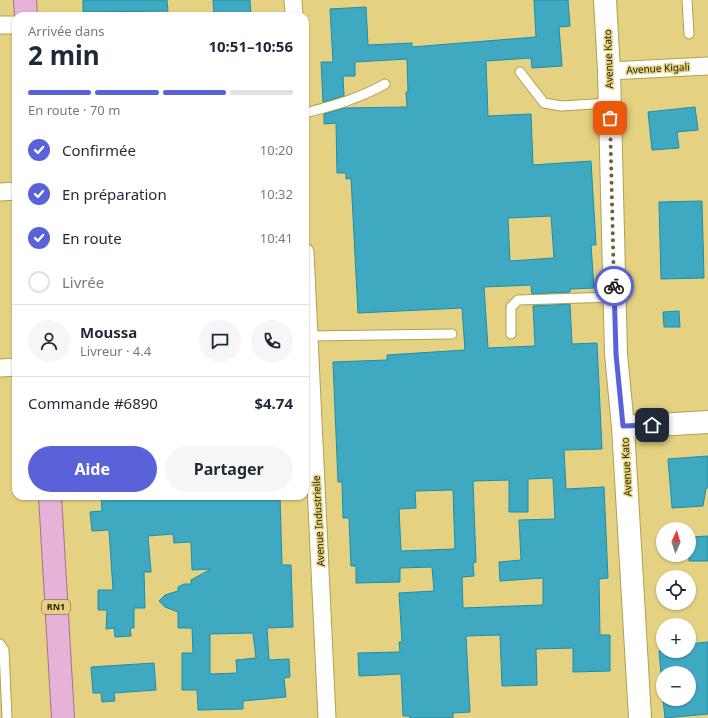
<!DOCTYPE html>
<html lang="fr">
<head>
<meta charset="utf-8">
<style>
	body { margin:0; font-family:"Noto Sans",sans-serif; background:#f6f6f7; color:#1f2937; height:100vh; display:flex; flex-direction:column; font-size:15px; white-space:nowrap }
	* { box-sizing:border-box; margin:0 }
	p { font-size:13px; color:#747a83 }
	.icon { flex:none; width:22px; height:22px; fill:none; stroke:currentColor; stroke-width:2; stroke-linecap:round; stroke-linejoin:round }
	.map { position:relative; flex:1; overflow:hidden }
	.side { position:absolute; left:12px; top:12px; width:297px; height:488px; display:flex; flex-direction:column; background:#fff; border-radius:12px; box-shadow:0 1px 3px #0004 }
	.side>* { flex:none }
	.needle { width:26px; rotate:3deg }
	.buttons { position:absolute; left:656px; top:522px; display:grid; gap:8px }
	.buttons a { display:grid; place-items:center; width:40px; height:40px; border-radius:50%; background:#fff; box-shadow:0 1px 3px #0004; font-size:20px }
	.pin { position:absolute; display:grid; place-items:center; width:34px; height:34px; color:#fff; margin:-17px; border-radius:8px; box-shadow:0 2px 6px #0006 }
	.courier { position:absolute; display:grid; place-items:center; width:40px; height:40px; margin:-20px; border:3px solid #5a62d9; border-radius:50%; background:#fff; color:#222; box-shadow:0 1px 5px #0007 }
	.overview em { font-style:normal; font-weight:700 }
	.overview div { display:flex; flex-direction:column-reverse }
	.overview { display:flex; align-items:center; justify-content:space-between; height:68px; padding:0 16px }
	h1 { font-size:26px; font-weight:700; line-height:30px }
	.bar { display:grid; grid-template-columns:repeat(4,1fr); gap:6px 4px; align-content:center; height:48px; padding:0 16px }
	.bar i { height:5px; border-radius:3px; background:#e0e1e3 }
	.bar .current { background:#5a62d9 }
	.bar p { grid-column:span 4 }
	.line { display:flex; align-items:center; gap:10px; padding:0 16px; border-top:1px solid #e0e1e3 }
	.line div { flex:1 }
	.round { display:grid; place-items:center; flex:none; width:42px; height:42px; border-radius:21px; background:#f6f6f7 }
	ol { padding:0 16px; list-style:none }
	li { display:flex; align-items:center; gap:12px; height:44px }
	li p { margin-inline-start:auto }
	li .icon { padding:4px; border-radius:50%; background:#5a62d9; color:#fff; stroke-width:4 }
	li:last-child { color:#747a83 }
	li i { width:22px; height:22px; border:2px solid #e0e1e3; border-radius:50% }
	.action { display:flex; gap:8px; margin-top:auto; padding:8px 16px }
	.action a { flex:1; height:46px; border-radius:24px; background:#5a62d9; color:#fff; font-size:16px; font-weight:700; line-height:46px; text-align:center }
	.action a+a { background:#f6f6f7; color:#1f2937 }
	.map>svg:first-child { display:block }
</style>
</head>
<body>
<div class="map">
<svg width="708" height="718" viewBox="0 0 708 718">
	<rect width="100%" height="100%" fill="#e4d182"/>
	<path fill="#3fa9c2" stroke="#1b8fa8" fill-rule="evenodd" d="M 83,0 L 167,0 L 168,11 L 83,12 Z
		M 213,0 L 250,0 L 251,16 L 214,16 Z
		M 534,0 L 568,0 L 570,26 L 559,27 L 562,66 L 532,68 L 531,58 L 486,61 L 488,116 L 531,114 L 533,165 L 591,161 L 596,245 L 591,245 L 594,288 L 570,289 L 570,292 L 532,294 L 531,285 L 484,287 L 488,348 L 535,346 L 533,306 L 570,304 L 572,344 L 597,343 L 602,449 L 564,450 L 566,489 L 604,487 L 608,578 L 599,579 L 600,635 L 610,635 L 610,671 L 573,672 L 573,648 L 536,649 L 537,685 L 502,686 L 500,635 L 466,636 L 470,712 L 453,713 L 453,718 L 410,718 L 409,716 L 403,716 L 401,674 L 359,676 L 358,653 L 400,652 L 399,642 L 402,642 L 399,593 L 434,591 L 432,567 L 400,568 L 400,582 L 356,583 L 356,566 L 351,566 L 349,518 L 343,518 L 342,482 L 338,482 L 333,362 L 387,360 L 387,355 L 465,350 L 462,308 L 358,313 L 351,178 L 346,179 L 346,173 L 337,173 L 336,123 L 324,124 L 324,114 L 344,108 L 407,107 L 406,92 L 408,92 L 407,59 L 355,62 L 355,76 L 343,76 L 344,96 L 323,102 L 321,62 L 333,62 L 330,9 L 366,7 L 368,45 L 412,43 L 412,47 L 536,37 ZM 551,216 L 554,258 L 510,261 L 508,218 ZM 553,478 L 555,519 L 519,520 L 521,560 L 499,562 L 500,581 L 543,578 L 543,605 L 463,608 L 462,577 L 474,576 L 473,563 L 476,562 L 473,481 L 509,480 L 509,512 L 528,512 L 528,479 ZM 453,490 L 455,549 L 401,551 L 399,509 L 416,508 L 415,491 Z
		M 695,107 L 698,130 L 677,132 L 679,148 L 652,150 L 648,112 Z
		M 702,201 L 704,278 L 661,279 L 659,202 Z
		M 679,311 L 680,327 L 664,327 L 663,312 Z
		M 708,456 L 708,488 L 706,488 L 703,506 L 672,508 L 668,459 Z
		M 101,496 L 280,496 L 282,565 L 291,565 L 293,627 L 267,628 L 269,660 L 289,659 L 290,677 L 284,678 L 286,697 L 243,701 L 243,709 L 198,710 L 197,690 L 182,690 L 182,653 L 193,653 L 192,628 L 178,628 L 178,612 L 165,607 L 159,601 L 165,595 L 178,591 L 178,587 L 184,584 L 191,584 L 191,580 L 211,569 L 192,570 L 191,542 L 174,543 L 173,534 L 148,536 L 151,572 L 144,572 L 145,608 L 134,608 L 134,628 L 130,628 L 131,636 L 115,637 L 114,628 L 106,629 L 107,610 L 98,610 L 98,590 L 113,590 L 109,530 L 92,531 L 90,512 L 102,511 ZM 253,633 L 256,658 L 236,660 L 237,673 L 210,674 L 210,634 Z
		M 708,536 L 708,561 L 689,561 L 689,537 Z
		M 708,642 L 708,714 L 665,718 L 663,699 L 689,699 L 689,673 L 661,673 L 659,651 L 689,651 L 689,644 Z
		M 154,663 L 156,690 L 114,693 L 115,701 L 102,702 L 101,693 L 93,693 L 91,667 Z"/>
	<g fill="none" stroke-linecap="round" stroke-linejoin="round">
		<g stroke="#b2a051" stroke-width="11">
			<path id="service" d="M 687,0 L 689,34
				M 520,72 L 544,103 L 561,106 L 610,103
				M 305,113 C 335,105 358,99 385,84
				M 511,334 L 511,307 L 518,300 L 614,297
				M 309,336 L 452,334
				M 0,644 L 4,650 L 7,718"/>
		</g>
		<g stroke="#b2a051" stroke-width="19">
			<path id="minor" d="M 293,0 L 294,16
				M 0,25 L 16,25
				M 609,71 L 708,66
				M 0,192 L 16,191
				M 305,252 L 327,718
				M 0,368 L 16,367"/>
		</g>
		<g stroke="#b2a051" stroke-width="24">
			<path id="tertiary" d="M 605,0 L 609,71 L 616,354 L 623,427 L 640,718
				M 623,427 L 708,422"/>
		</g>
		<g stroke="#a17488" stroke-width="24">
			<path id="trunk" d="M 25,0 L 26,16
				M 50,496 L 63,718"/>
		</g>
		<use href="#service" stroke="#fff" stroke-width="9"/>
		<use href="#minor" stroke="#fff" stroke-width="17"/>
		<use href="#tertiary" stroke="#fff" stroke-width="22"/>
		<use href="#trunk" stroke="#e6b2d8" stroke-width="22"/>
	</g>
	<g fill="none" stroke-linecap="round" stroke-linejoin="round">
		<path stroke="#6d612f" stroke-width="4" stroke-dasharray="0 7.2" d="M 610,118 L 614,286"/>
		<path stroke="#5a62d9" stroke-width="5" d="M 614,286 L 616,354 L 623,426 L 652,425"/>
	</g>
	<g text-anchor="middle" stroke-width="3" stroke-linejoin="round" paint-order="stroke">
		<rect fill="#e4d182" stroke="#645929" stroke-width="1" x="42" y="600" width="28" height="14" rx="3"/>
		<g font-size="9" font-weight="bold" fill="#2d2503">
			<text x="56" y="610">RN1</text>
		</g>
		<g font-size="10" fill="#2d2503" stroke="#e4d182">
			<text transform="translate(608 59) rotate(-92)" y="4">Avenue Kato</text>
			<text transform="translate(658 68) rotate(-3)" y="4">Avenue Kigali</text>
			<text transform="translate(626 467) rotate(-93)" y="4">Avenue Kato</text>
			<text transform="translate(318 521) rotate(-93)" y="4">Avenue Industrielle</text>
		</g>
	</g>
</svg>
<div class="buttons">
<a><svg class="needle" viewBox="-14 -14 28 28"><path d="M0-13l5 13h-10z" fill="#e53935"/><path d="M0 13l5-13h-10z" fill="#747a83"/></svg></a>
<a><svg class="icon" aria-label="locate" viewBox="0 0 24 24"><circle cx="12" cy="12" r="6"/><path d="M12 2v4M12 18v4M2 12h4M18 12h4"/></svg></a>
<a>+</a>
<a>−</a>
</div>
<div class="pin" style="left:610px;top:118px;background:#ea580c"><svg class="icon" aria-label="bag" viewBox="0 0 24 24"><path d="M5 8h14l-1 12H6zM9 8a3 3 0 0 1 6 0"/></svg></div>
<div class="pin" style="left:652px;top:425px;background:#1f2937"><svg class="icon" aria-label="home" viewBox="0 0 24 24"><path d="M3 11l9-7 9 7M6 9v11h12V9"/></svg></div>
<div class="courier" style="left:614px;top:286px"><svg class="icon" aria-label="bike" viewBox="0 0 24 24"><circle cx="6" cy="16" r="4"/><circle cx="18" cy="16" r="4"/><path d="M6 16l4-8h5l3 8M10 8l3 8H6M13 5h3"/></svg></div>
<section class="side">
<div class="overview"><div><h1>2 min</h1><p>Arrivée dans</p></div><em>10:51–10:56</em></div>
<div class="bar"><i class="current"></i><i class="current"></i><i class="current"></i><i></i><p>En route · 70 m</p></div>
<ol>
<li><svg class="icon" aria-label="check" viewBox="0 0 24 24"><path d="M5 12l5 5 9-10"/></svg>Confirmée<p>10:20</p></li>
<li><svg class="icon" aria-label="check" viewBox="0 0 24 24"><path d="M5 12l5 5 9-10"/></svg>En préparation<p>10:32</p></li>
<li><svg class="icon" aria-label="check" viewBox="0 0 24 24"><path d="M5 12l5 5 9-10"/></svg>En route<p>10:41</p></li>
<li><i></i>Livrée</li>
</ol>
<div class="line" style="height:72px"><a class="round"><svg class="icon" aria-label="person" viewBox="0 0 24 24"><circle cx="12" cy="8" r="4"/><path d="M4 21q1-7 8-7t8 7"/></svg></a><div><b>Moussa</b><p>Livreur · 4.4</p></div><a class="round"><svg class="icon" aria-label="chat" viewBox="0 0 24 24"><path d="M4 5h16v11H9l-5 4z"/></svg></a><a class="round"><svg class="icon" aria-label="phone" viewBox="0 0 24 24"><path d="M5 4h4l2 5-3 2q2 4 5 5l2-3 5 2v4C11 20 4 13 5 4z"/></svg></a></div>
<div class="line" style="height:52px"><div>Commande #6890</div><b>$4.74</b></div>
<div class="action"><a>Aide</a><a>Partager</a></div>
</section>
</div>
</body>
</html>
